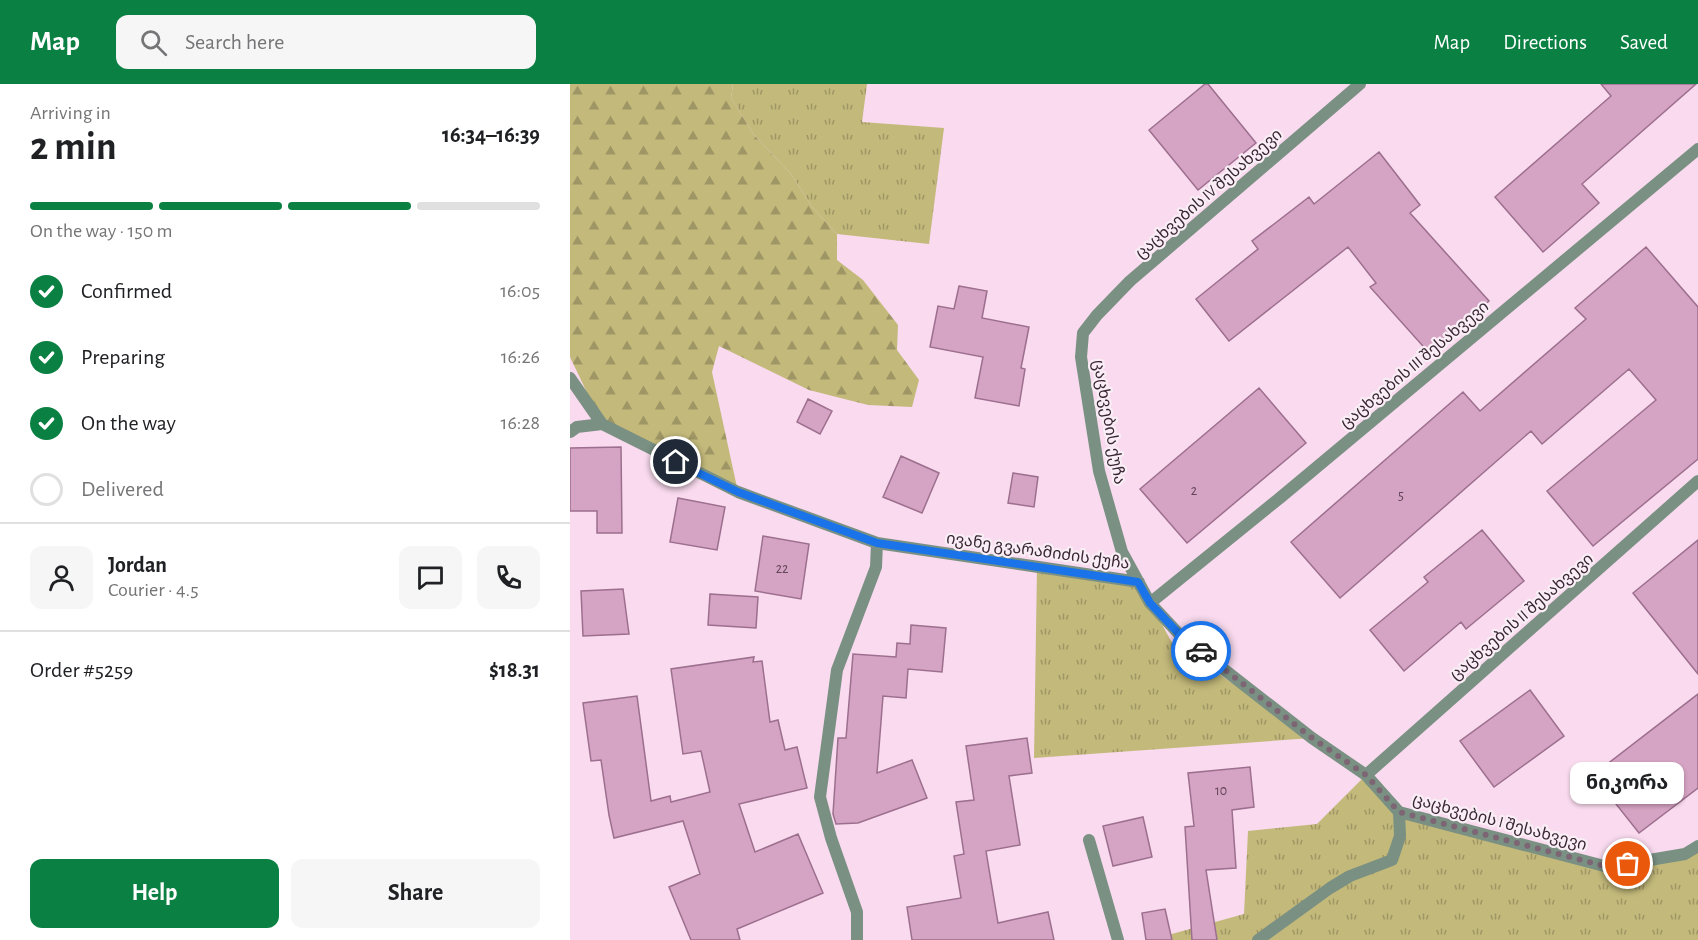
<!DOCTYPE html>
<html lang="en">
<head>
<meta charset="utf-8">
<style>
	body { margin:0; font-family:"Alegreya Sans","Noto Sans Georgian",sans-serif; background:#f6f6f6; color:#202124; height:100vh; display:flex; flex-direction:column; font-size:22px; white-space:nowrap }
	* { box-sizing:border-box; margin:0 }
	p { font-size:20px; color:#757577 }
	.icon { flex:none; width:33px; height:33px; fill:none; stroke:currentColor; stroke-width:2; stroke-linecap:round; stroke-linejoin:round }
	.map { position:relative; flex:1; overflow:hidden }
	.panel { display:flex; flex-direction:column; background:#fff; width:570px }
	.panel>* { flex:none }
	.pin { position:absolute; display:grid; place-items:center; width:51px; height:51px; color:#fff; margin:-26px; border:3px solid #fff; border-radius:50%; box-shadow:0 2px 6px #0007 }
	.courier { position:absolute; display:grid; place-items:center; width:60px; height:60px; margin:-30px; border:4px solid #1a73e8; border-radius:50%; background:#fff; color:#222; box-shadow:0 2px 8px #0007 }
	.bubble { position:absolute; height:42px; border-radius:12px; background:#fff; box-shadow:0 2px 4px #0004; font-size:20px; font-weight:700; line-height:42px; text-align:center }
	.overview em { font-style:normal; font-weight:700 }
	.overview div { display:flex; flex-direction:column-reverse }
	.overview { display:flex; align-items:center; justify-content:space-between; height:102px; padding:0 30px }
	h1 { font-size:39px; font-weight:700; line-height:45px }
	.bar { display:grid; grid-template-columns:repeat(4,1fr); gap:9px 6px; align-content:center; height:72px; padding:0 30px }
	.bar i { height:8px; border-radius:4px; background:#e0e0e0 }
	.bar .current { background:#0b8043 }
	.bar p { grid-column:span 4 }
	.line { display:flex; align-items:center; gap:15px; padding:0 30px; border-top:2px solid #e0e0e0 }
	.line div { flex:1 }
	.round { display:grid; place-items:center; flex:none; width:63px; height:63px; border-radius:12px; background:#f6f6f6 }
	ol { padding:0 30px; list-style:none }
	li { display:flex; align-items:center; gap:18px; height:66px }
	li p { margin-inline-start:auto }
	li .icon { padding:6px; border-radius:50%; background:#0b8043; color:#fff; stroke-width:4 }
	li:last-child { color:#757577 }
	li i { width:33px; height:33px; border:3px solid #e0e0e0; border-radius:50% }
	.primary-button { display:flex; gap:12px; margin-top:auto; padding:12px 30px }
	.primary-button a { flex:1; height:69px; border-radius:12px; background:#0b8043; color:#fff; font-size:24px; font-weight:700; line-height:69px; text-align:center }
	.primary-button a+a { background:#f6f6f6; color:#202124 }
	header { display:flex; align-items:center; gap:36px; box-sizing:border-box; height:84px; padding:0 30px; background:#0b8043; color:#fff }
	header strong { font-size:28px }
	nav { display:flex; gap:33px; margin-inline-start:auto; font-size:21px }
	.search { width:420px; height:54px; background:#f6f6f6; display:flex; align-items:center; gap:15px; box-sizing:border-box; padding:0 21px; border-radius:12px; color:#757577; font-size:22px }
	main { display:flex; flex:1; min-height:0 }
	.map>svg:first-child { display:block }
</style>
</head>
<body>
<header>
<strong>Map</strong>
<div class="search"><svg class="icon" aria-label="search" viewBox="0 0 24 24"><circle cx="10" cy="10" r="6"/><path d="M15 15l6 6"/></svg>Search here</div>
<nav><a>Map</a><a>Directions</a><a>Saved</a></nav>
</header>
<main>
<section class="panel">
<div class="overview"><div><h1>2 min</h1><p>Arriving in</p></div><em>16:34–16:39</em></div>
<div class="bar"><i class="current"></i><i class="current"></i><i class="current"></i><i></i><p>On the way · 150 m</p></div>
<ol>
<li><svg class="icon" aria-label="check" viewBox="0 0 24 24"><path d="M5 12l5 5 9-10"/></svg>Confirmed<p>16:05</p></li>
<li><svg class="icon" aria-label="check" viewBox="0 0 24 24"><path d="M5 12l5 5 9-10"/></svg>Preparing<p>16:26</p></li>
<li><svg class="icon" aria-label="check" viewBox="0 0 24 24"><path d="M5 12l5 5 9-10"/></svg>On the way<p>16:28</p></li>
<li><i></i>Delivered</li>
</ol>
<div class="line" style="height:108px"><a class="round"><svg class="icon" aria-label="person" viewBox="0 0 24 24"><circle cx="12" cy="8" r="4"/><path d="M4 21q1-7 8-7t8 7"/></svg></a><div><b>Jordan</b><p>Courier · 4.5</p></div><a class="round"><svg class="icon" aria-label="chat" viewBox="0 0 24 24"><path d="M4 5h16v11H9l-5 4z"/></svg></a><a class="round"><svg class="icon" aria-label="phone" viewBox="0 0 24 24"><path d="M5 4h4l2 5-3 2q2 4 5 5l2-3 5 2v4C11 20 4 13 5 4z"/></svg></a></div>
<div class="line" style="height:78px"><div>Order #5259</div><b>$18.31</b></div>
<div class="primary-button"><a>Help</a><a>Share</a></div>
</section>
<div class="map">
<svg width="1128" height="856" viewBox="0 0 1128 856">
	<defs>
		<pattern id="grass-tufts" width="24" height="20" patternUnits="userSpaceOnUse" patternTransform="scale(1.5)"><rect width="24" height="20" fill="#c3b97b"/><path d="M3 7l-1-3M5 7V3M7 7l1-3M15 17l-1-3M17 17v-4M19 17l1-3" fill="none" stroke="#9f9665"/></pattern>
		<pattern id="forest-firs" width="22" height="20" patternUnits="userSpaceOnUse" patternTransform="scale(1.5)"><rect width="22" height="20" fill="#c3b97b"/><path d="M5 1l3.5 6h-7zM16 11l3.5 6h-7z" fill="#9f9665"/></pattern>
	</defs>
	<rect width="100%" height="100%" fill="#f9daee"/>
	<path fill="url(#grass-tufts)" d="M 163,0 L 297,0 L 292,38 L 374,44 L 359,160 L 267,150 L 242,123 L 221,90 L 184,51 L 161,14 Z
		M 467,483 L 569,498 L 601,557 L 742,654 L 464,674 Z
		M 796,691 L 829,728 L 1038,783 L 1128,762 L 1128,856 L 580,856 L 674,830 L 678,747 L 747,740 Z"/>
	<path fill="url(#forest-firs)" d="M 0,0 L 163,0 L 161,14 L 184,51 L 221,90 L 242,123 L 267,150 L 267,176 L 293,196 L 328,241 L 327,266 L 349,296 L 342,323 L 298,321 L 239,306 L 149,262 L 142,288 L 168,408 L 32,340 L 0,273 Z"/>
	<path fill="#d5a3c3" stroke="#9d6f8e" stroke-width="1.5" d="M 635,0 L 638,0 L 686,59 L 628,106 L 579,46 Z
		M 1031,0 L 1126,0 L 1012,100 L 1029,119 L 973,168 L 925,113 L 1041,12 Z
		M 809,68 L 850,121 L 840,129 L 919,217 L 860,270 L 800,203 L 806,199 L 778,163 L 659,257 L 626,215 L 688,165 L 682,157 L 739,113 L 744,120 Z
		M 1076,163 L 1128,223 L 1128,375 L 1023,462 L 977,407 L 1086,316 L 1059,285 L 972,360 L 961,347 L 770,514 L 721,458 L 893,308 L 910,327 L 1016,235 L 1005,224 Z
		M 389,202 L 417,207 L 412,234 L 459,243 L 451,284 L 455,285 L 449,322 L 405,314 L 413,273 L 360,263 L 368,222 L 384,225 Z
		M 689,304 L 736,359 L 617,459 L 570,405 Z
		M 238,315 L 262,327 L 250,350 L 227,338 Z
		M 51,363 L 52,449 L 27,449 L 27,427 L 0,427 L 0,364 Z
		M 331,372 L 369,389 L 352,429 L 313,413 Z
		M 443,389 L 468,393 L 464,423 L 438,419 Z
		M 108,414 L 155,423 L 147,466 L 100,458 Z
		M 912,446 L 954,497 L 896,545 L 891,538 L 834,587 L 800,546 L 858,498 L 854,493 Z
		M 193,452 L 239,460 L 231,515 L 185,507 Z
		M 1128,456 L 1128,590 L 1063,509 Z
		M 53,505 L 59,550 L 13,552 L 11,507 Z
		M 140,510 L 188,513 L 186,544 L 138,541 Z
		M 341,541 L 376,544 L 372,588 L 338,585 L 336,614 L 313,612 L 307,689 L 342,676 L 357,714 L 288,739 L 266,740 L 263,730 L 268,654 L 276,654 L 283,570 L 326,573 L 327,559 L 340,560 Z
		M 184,573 L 183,578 L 192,577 L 200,638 L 208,636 L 215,666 L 227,663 L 237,704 L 169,720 L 185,768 L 228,750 L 253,809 L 167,845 L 170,856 L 121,856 L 99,803 L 130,790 L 113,737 L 44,754 L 39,731 L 31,676 L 21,677 L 13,619 L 67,612 L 81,717 L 100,712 L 101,718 L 140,708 L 131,667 L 113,670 L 101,585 Z
		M 960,606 L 994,652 L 924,703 L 890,657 Z
		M 1128,610 L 1128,704 L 1069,749 L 1023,691 Z
		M 457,654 L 462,689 L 439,692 L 450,761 L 416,767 L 428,839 L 478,828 L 484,856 L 342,856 L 337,823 L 391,814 L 384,772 L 394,770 L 386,718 L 404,716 L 396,662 Z
		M 680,683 L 684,723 L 662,726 L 666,784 L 636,786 L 647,856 L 622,856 L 615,743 L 624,742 L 618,689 Z
		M 573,733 L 582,773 L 543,782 L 533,742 Z
		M 595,825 L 602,856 L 576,856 L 572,829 Z"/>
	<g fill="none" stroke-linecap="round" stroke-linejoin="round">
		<path stroke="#799083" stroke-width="12" d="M 0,294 L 32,340 L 168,408 L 307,459 L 569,498
			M 0,348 L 7,343 L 32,340
			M 580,519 L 711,413 L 1128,65
			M 796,691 L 1128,397
			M 829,728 L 1038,783 L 1115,770 L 1128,762
			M 519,756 L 548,856
			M 287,856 L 287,828 L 261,754 L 250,713 L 267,586 L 306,483 L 307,459
			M 688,856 L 760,804 L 780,792 L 822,776 L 830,752 L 829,728 L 796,691 L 742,654 L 610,551 L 580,519 L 552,468 L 529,387 L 511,273 L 513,249 L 527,231 L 560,197 L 790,0"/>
	</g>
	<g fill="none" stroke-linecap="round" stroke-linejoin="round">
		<path stroke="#7d6574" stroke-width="6" stroke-dasharray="0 10.8" d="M 631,567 L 742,654 L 796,691 L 829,728 L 1038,783 L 1058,780"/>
		<path stroke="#1a73e8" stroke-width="8" d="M 106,378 L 168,408 L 307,459 L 568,498 L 580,519 L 610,551 L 631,567"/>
	</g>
	<g text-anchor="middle" stroke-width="4.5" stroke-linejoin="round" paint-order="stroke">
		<g font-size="14" fill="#614557">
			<text x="624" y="411">2</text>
			<text x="831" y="416">5</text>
			<text x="212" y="489">22</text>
			<text x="651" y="711">10</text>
		</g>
		<g font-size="16" fill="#3a2633" stroke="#f9eef5">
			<text transform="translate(638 109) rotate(-41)" y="6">ცაცხვების IV შესახვევი</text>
			<text transform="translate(844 280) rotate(-40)" y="6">ცაცხვების III შესახვევი</text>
			<text transform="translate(540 338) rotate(80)" y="6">ცაცხვების ქუჩა</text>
			<text transform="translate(468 466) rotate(8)" y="6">ივანე გვარამიძის ქუჩა</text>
			<text transform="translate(951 532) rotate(-41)" y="6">ცაცხვების II შესახვევი</text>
			<text transform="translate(930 737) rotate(15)" y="6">ცაცხვების I შესახვევი</text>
		</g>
	</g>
</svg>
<div class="pin" style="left:1058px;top:780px;background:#ea580c"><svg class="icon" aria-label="bag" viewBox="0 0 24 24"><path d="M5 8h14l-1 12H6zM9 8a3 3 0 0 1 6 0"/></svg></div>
<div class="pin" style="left:106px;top:378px;background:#1f2937"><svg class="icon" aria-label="home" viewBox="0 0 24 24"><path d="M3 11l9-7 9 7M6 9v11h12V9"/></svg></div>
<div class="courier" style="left:631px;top:567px"><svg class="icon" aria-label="car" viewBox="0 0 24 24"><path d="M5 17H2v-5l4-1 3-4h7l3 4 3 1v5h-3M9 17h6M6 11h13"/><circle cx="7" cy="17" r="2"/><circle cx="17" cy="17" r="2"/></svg></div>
<div class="bubble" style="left:1000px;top:678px;width:114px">ნიკორა</div>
</div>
</main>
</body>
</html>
